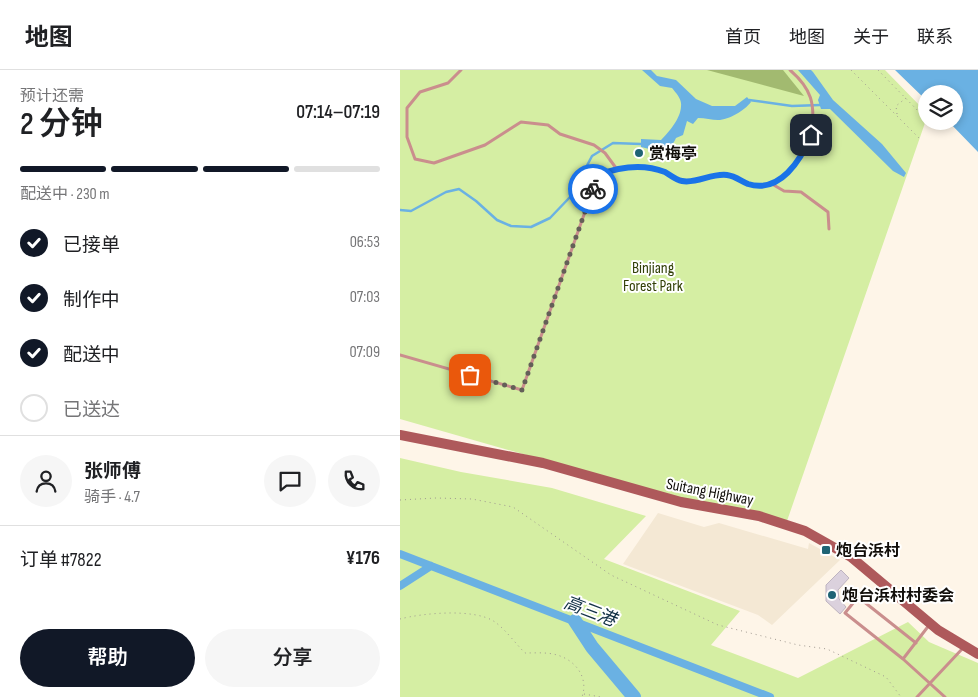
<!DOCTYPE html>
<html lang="zh">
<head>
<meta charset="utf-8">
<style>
	body { margin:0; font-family:"Sofia Sans Condensed","Noto Sans SC",sans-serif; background:#f6f6f6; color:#202124; height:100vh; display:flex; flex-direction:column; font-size:19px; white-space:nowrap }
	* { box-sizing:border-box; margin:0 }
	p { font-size:16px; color:#757577 }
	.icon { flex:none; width:28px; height:28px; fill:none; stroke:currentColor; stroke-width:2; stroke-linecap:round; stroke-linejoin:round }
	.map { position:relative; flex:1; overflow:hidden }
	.side { display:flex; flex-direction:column; background:#fff; width:400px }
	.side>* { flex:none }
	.controls { position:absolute; left:518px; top:15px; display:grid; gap:10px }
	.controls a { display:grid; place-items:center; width:45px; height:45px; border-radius:50%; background:#fff; box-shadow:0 2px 8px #0003; font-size:25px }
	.pin { position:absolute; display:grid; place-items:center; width:42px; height:42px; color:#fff; margin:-21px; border-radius:10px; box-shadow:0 2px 8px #0006 }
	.courier { position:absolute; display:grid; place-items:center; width:50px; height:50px; margin:-25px; border:4px solid #1a73e8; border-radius:50%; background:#fff; color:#222; box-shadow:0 1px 6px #0007 }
	.summary em { font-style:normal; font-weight:600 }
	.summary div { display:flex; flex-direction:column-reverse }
	.summary { display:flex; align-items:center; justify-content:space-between; height:85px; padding:0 20px }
	h1 { font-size:32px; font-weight:600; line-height:38px }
	.bar { display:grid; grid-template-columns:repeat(4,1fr); gap:8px 5px; align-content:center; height:60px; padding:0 20px }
	.bar i { height:6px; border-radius:4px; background:#e0e0e0 }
	.bar .current { background:#111827 }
	.bar p { grid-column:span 4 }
	.line { display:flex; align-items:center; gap:12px; padding:0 20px; border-top:1px solid #e0e0e0 }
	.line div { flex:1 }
	.round { display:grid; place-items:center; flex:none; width:52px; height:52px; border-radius:26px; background:#f6f6f6 }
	ol { padding:0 20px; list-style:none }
	li { display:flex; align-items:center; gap:15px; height:55px }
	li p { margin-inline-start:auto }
	li .icon { padding:5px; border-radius:50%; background:#111827; color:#fff; stroke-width:4 }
	li:last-child { color:#757577 }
	li i { width:28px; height:28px; border:2px solid #e0e0e0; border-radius:50% }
	.action { display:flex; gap:10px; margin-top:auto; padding:10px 20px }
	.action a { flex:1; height:58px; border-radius:30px; background:#111827; color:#fff; font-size:20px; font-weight:600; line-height:58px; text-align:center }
	.action a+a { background:#f6f6f6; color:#202124 }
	header { display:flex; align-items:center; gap:30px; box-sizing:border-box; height:70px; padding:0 25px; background:#fff; border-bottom:1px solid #e0e0e0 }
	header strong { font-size:24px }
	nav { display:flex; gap:28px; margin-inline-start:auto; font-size:18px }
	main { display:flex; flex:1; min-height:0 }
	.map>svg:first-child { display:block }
</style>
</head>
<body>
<header>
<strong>地图</strong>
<nav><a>首页</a><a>地图</a><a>关于</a><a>联系</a></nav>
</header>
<main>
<section class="side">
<div class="summary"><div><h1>2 分钟</h1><p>预计还需</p></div><em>07:14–07:19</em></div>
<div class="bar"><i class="current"></i><i class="current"></i><i class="current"></i><i></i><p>配送中 · 230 m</p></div>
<ol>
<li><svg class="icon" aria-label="check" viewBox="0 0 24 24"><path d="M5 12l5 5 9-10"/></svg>已接单<p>06:53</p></li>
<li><svg class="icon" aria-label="check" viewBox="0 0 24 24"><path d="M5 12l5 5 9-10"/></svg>制作中<p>07:03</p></li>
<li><svg class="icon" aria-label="check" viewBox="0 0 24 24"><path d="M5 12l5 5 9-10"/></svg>配送中<p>07:09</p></li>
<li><i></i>已送达</li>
</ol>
<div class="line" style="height:90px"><a class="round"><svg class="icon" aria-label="person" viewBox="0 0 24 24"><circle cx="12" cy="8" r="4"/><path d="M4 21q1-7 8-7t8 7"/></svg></a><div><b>张师傅</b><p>骑手 · 4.7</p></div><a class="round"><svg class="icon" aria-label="chat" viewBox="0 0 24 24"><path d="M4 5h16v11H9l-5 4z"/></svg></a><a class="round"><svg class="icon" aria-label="phone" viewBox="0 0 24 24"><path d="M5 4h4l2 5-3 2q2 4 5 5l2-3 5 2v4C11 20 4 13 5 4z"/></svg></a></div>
<div class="line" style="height:65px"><div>订单 #7822</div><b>¥176</b></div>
<div class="action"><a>帮助</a><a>分享</a></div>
</section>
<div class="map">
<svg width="578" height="627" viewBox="0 0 578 627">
	<rect width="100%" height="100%" fill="#fef5e8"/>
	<path fill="#f4e8d4" d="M 258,443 L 304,457 L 319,453 L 408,479 L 409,473 L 440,490 L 372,555 L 358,545 L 223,494 Z"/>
	<path fill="#d5eea3" d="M 0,0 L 485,0 L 526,42 L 526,50 L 387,451 L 312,438 L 0,349 Z
		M 0,388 L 61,402 L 152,418 L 246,446 L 204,489 L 340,541 L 311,575 L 398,608 L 508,552 L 529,572 L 578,593 L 578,627 L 0,627 Z"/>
	<path fill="#a2ba70" d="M 307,0 L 383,0 L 404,26 Z"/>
	<path fill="#6ab1e3" d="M 242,0 L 251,0 L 257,6 L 276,10 L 296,29 L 312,36 L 335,36 L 347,27 L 351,32 C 345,40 329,50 318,50 C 312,50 305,48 298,48 L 293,54 L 287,51 L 283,65 L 276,68 C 270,83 255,81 241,77 L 241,69 L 261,70 C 269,62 281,48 281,36 C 282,29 276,23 272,18 L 260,16 Z
		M 398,0 L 411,0 L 413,2 L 433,30 L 482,74 L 506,103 L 504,107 L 493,101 L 430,39 L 421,39 L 418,30 L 420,25 Z
		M 495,0 L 578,0 L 578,82 L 548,51 L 554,51 L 554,24 L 526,24 L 526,30 Z"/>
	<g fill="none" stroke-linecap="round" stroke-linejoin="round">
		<path stroke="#6ab1e3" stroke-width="2.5" d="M 349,30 L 392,36 L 420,35
			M 0,140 L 11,141 L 46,122 L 59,119 L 76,131 L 97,150 L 111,156 L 131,157 L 150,148 L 171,126 L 192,86 L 213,73 L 241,74"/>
		<path stroke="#6ab1e3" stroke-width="8" d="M 0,484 L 370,627
			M 0,516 L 31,496"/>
		<path stroke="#6ab1e3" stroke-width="14" d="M 175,551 L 192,577 L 234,627"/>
	</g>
	<path fill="#dbd1dd" stroke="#beb4c0" d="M 441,500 L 449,508 L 438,520 L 439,529 L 446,537 L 440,544 L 426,531 L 426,515 Z"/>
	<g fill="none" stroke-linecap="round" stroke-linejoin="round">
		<path stroke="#a09990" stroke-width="1" stroke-dasharray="1 4" stroke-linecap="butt" d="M 451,0 L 521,70
			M 478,0 L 526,49
			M 497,44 L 496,36 L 506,28
			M 528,51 L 529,53
			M 0,430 L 36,428 L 72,429 L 113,437 L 211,505 L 318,555 L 398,575 L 427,579 L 486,607 L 501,627
			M 0,549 C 23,543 75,538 95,552 C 106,560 115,573 125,583 C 135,583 147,582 157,585 C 175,590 189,607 182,627
			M 184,624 L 201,627"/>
		<path stroke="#ca8e8d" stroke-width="3" d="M 61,0 L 48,13 L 20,22 L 7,38 L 7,67 L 15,89 L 34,93 L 85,75 L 121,52 L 148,55 L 160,64 L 194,75 L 205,83 L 216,98 C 232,97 247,97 262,101 C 269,103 275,110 283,111 C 298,113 312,103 327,105 C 335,106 341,112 348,114 C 354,115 366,116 371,114 C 388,110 410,78 412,61 C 415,34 412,19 390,0
			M 372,114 L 384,121 L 401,122 L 428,142 L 429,159
			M 0,285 L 122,320 L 198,105 L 216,98
			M 516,573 L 458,527 L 445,543 L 503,589 L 530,554
			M 503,589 L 545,627
			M 517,627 L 563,578"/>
		<path stroke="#ae595b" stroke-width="10" d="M 0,365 L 143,393 L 281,432 L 359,446 L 405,461 L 451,487 L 538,560 L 578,584"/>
	</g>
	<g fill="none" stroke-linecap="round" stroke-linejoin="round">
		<path stroke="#645f58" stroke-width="5" stroke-dasharray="0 9" d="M 70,305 L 122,320 L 193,119"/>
		<path stroke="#1a73e8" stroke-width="6" d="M 193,119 L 198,105 C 219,97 242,93 265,102 C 270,105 276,110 282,111 C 297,114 311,103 327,105 C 335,106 341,111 348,114 C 380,124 401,90 411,65"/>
	</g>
	<g fill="#1f6475" stroke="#fff" stroke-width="2">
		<circle cx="239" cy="83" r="5"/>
		<rect x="421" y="475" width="10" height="10" rx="2.5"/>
		<circle cx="432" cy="525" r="5"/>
	</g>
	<g text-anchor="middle" stroke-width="4" stroke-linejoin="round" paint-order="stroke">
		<g font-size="16" font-weight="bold" fill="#110e0a" stroke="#fff" text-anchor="start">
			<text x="249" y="89">赏梅亭</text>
			<text x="436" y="486">炮台浜村</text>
			<text x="442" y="531">炮台浜村村委会</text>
		</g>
		<g font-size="16" fill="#313f06" stroke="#fff">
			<text x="253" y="203">Binjiang<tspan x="253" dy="18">Forest Park</tspan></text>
		</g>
		<g font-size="16" fill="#110e0a" stroke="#fff">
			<text transform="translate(310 421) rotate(11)" y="6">Suitang Highway</text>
		</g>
		<g font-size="18" font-style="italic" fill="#102f44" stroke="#fff">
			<text transform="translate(190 541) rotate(21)" y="6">高三港</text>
		</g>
	</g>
</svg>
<div class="controls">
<a><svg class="icon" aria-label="layers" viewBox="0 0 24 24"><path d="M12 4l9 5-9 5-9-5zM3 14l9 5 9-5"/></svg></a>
</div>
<div class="pin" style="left:70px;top:305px;background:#ea580c"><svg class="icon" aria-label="bag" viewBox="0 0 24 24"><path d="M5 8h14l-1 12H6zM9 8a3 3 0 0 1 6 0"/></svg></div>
<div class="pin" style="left:411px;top:65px;background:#1f2937"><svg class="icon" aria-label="home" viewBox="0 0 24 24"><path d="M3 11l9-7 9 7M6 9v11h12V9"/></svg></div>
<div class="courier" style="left:193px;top:119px"><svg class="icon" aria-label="bike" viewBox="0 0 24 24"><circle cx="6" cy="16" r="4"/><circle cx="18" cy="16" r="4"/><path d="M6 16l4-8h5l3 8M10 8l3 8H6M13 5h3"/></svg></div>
</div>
</main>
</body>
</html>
